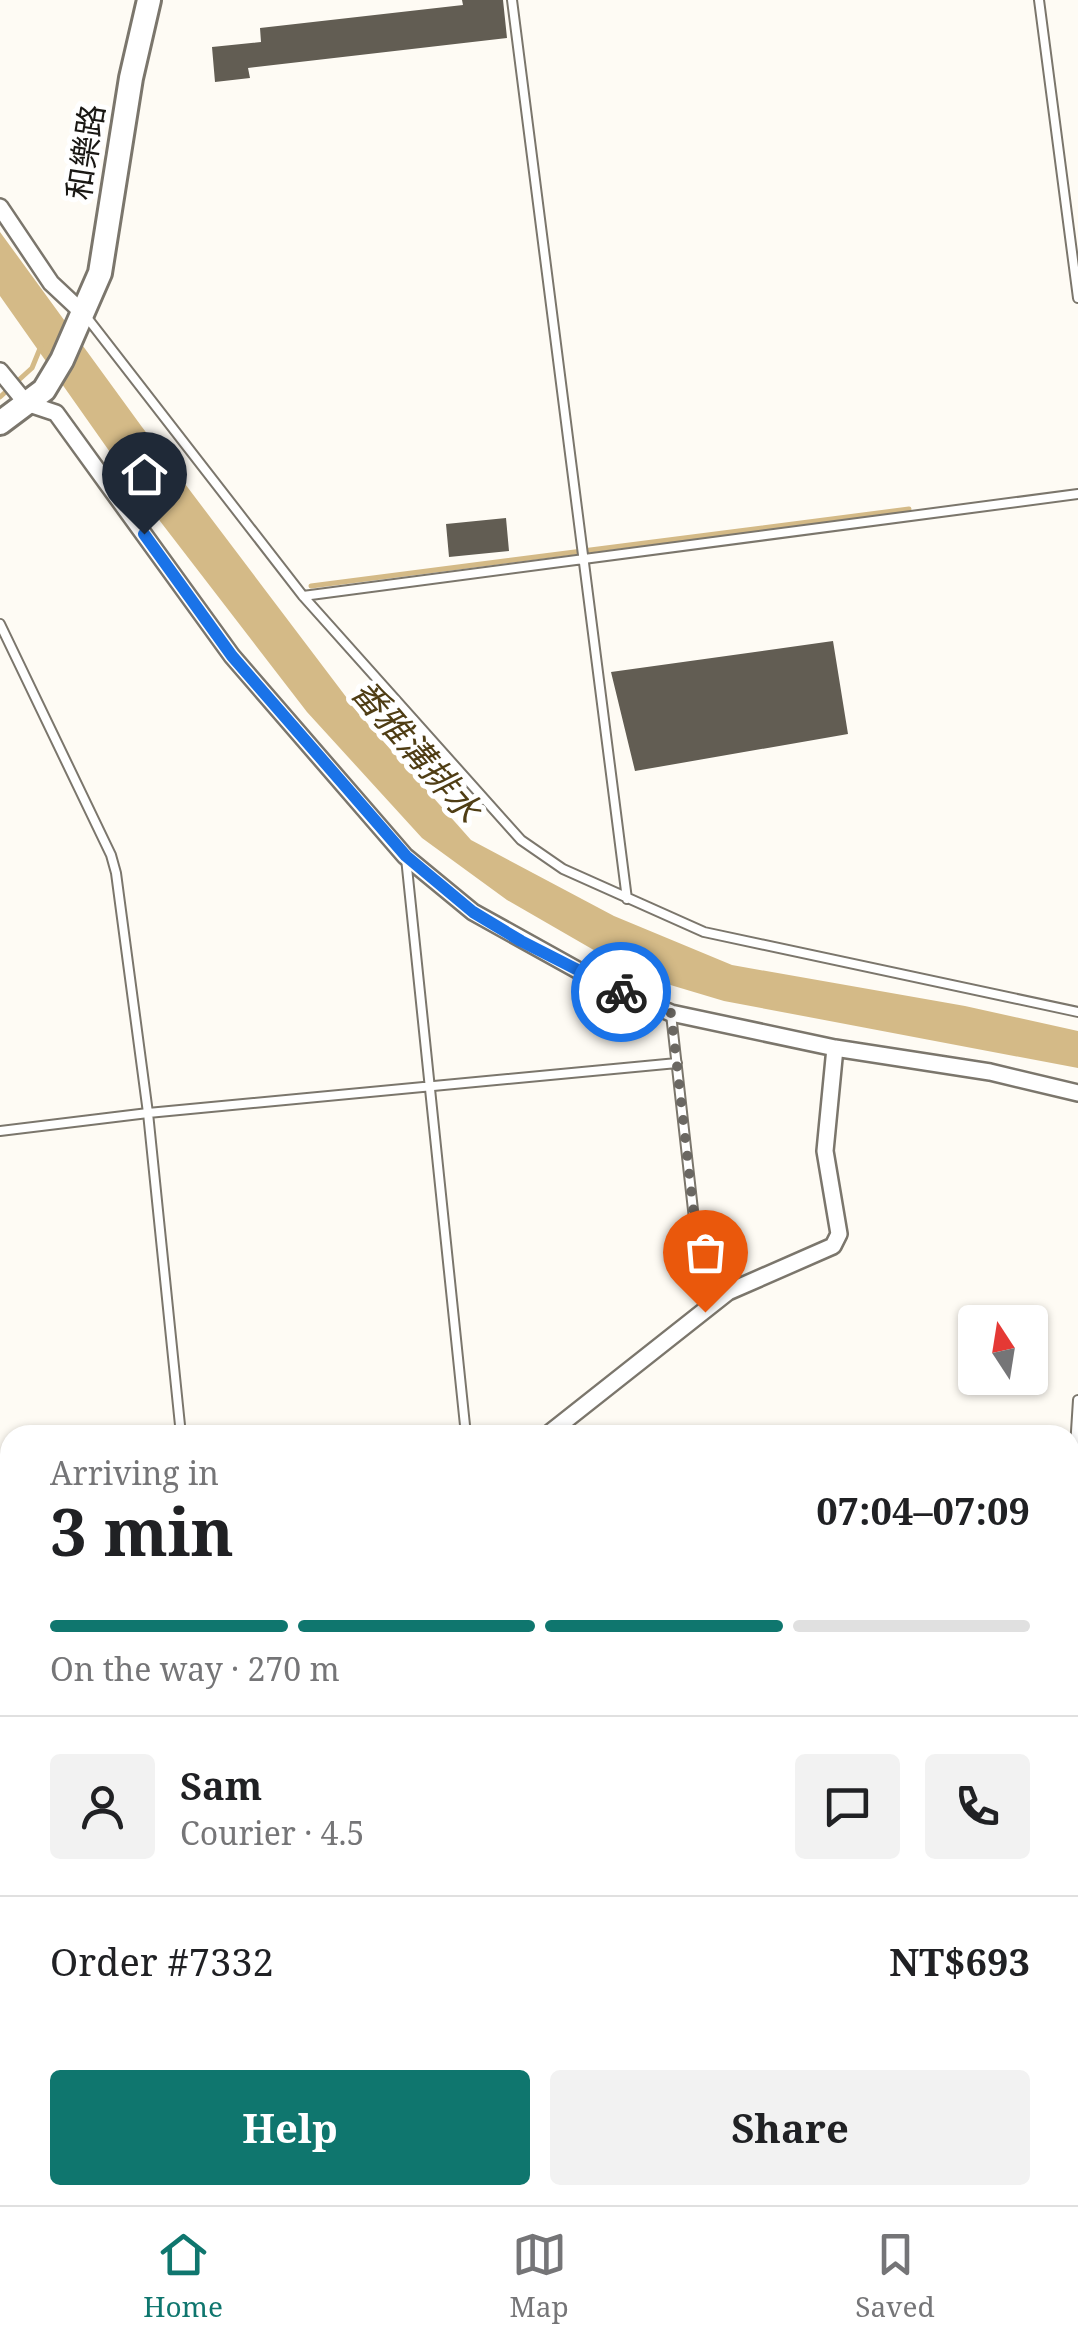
<!DOCTYPE html>
<html lang="en">
<head>
<meta charset="utf-8">
<style>
	body { margin:0; font-family:"Noto Serif","Noto Sans TC",serif; background:#f2f2f2; color:#202124; height:100vh; display:flex; flex-direction:column; font-size:38px; white-space:nowrap }
	* { box-sizing:border-box; margin:0 }
	p { font-size:32px; color:#757577 }
	.icon { flex:none; width:55px; height:55px; fill:none; stroke:currentColor; stroke-width:2; stroke-linecap:round; stroke-linejoin:round }
	.map { position:relative; flex:1; overflow:hidden }
	.side { position:absolute; left:0px; top:1425px; width:1080px; height:780px; display:flex; flex-direction:column; background:#fff; border-radius:30px 30px 0 0; box-shadow:0 2px 8px #0004 }
	.side>* { flex:none }
	.needle { width:65px; rotate:348deg }
	.controls { position:absolute; left:958px; top:1305px; display:grid; gap:20px }
	.controls a { display:grid; place-items:center; width:90px; height:90px; border-radius:10px; background:#fff; box-shadow:0 2px 8px #0004; font-size:50px }
	.pin { position:absolute; display:grid; place-items:center; width:85px; height:85px; color:#fff; margin:-102px -42px; border-radius:50% 50% 50% 0; rotate:-45deg; box-shadow:0 0 10px #0007 }
	.pin .icon { rotate:45deg }
	.courier { position:absolute; display:grid; place-items:center; width:100px; height:100px; margin:-50px; border:8px solid #1a73e8; border-radius:50%; background:#fff; color:#222; box-shadow:0 2px 12px #0007 }
	.overview em { font-style:normal; font-weight:700 }
	.overview div { display:flex; flex-direction:column-reverse }
	.overview { display:flex; align-items:center; justify-content:space-between; height:170px; padding:0 50px }
	h1 { font-size:65px; font-weight:700; line-height:75px }
	.bar { display:grid; grid-template-columns:repeat(4,1fr); gap:15px 10px; align-content:center; height:120px; padding:0 50px }
	.bar i { height:12px; border-radius:8px; background:#e0e0e0 }
	.bar .on { background:#0f766e }
	.bar p { grid-column:span 4 }
	.line { display:flex; align-items:center; gap:25px; padding:0 50px; border-top:2px solid #e0e0e0 }
	.line div { flex:1 }
	.round { display:grid; place-items:center; flex:none; width:105px; height:105px; border-radius:10px; background:#f2f2f2 }
	.cta { display:flex; gap:20px; margin-top:auto; padding:20px 50px }
	.cta a { flex:1; height:115px; border-radius:10px; background:#0f766e; color:#fff; font-size:40px; font-weight:700; line-height:115px; text-align:center }
	.cta a+a { background:#f2f2f2; color:#202124 }
	.tab-bar { display:flex; justify-content:space-around; align-items:center; height:140px; border-top:2px solid #e0e0e0; background:#fff; font-size:28px; color:#757577 }
	.tab-bar a { display:grid; justify-items:center; gap:5px }
	.tab-bar .on { color:#0f766e }
	.map>svg:first-child { display:block }
</style>
</head>
<body>
<div class="map">
<svg width="1078" height="2205" viewBox="0 0 1078 2205">
	<rect width="100%" height="100%" fill="#fefbf4"/>
	<path fill="#d4ba87" d="M 0,232 L 142,427 L 359,714 L 471,840 L 614,916 L 732,965 L 965,1006 L 1078,1031 L 1078,1068 L 724,1001 L 637,975 L 507,900 L 422,838 L 307,712 L 143,499 L 0,296 Z"/>
	<g fill="none" stroke-linecap="round" stroke-linejoin="round">
		<path stroke="#d4ba87" stroke-width="5" d="M 0,397 L 32,368 L 41,346
			M 311,586 L 909,509
			M 0,1606 L 10,1607
			M 1070,1663 L 1078,1661
			M 0,1850 L 10,1851"/>
	</g>
	<path fill="#625d53" d="M 462,0 L 503,0 L 507,38 L 248,68 L 250,78 L 215,82 L 212,47 L 261,42 L 260,28 L 463,5 Z
		M 506,518 L 509,551 L 449,557 L 446,524 Z
		M 833,641 L 848,734 L 635,771 L 611,672 Z"/>
	<g fill="none" stroke-linecap="round" stroke-linejoin="round">
		<g stroke="#7b766c" stroke-width="12">
			<path id="lane" d="M 512,0 L 627,899
				M 1039,0 L 1078,298
				M 85,315 L 303,596 L 521,840 L 563,869 L 704,932 L 1078,1012
				M 303,596 L 1078,494
				M 0,624 L 111,855 L 116,873 L 148,1113 L 181,1435
				M 406,858 L 466,1435
				M 671,1014 L 704,1308
				M 0,1131 L 148,1113 L 677,1063
				M 1070,1526 L 1078,1400
				M 0,1841 L 10,1842
				M 585,2195 L 585,2205
				M 53,2205 L 54,2195"/>
		</g>
		<g stroke="#7b766c" stroke-width="20">
			<path id="street" d="M 0,207 L 51,283 L 83,313
				M 0,371 L 26,403 L 56,413 L 232,656 L 405,856 L 473,912 L 599,982 L 671,1013 L 835,1048 L 990,1072 L 1078,1093
				M 547,1435 L 728,1292 L 833,1246 L 839,1234 L 825,1151 L 835,1048
				M 0,1592 L 10,1593
				M 1070,1642 L 1078,1642
				M 1070,1728 L 1078,1727
				M 902,2195 L 903,2205
				M 1065,2205 L 1065,2195"/>
		</g>
		<g stroke="#7b766c" stroke-width="28">
			<path id="secondary" d="M 0,423 L 44,390 L 62,360 L 100,273 L 131,78 L 149,0
				M 0,1934 L 10,1942
				M 334,2195 L 347,2205"/>
		</g>
		<use href="#lane" stroke="#fff" stroke-width="8"/>
		<use href="#street" stroke="#fff" stroke-width="15"/>
		<use href="#secondary" stroke="#fff" stroke-width="22"/>
	</g>
	<g fill="none" stroke-linecap="round" stroke-linejoin="round">
		<path stroke="#6a6762" stroke-width="10" stroke-dasharray="0 18" d="M 621,992 L 671,1013 L 705,1312"/>
		<path stroke="#1a73e8" stroke-width="12" d="M 144,534 L 232,656 L 406,856 L 473,912 L 521,941 L 621,992"/>
	</g>
	<g text-anchor="middle" stroke-width="10" stroke-linejoin="round" paint-order="stroke">
		<g font-size="32" fill="#1a1814" stroke="#fff">
			<text transform="translate(86 152) rotate(-81)" y="11">和樂路</text>
		</g>
		<g font-size="35" font-style="italic" fill="#4f3d14" stroke="#fff">
			<text transform="translate(416 751) rotate(49)" y="12">番雅溝排水</text>
		</g>
	</g>
</svg>
<div class="controls">
<a><svg class="needle" viewBox="-14 -14 28 28"><path d="M0-13l5 13h-10z" fill="#e53935"/><path d="M0 13l5-13h-10z" fill="#757577"/></svg></a>
</div>
<div class="pin" style="left:705px;top:1312px;background:#ea580c"><svg class="icon" aria-label="bag" viewBox="0 0 24 24"><path d="M5 8h14l-1 12H6zM9 8a3 3 0 0 1 6 0"/></svg></div>
<div class="pin" style="left:144px;top:534px;background:#1f2937"><svg class="icon" aria-label="home" viewBox="0 0 24 24"><path d="M3 11l9-7 9 7M6 9v11h12V9"/></svg></div>
<div class="courier" style="left:621px;top:992px"><svg class="icon" aria-label="bike" viewBox="0 0 24 24"><circle cx="6" cy="16" r="4"/><circle cx="18" cy="16" r="4"/><path d="M6 16l4-8h5l3 8M10 8l3 8H6M13 5h3"/></svg></div>
<section class="side">
<div class="overview"><div><h1>3 min</h1><p>Arriving in</p></div><em>07:04–07:09</em></div>
<div class="bar"><i class="on"></i><i class="on"></i><i class="on"></i><i></i><p>On the way · 270 m</p></div>
<div class="line" style="height:180px"><a class="round"><svg class="icon" aria-label="person" viewBox="0 0 24 24"><circle cx="12" cy="8" r="4"/><path d="M4 21q1-7 8-7t8 7"/></svg></a><div><b>Sam</b><p>Courier · 4.5</p></div><a class="round"><svg class="icon" aria-label="chat" viewBox="0 0 24 24"><path d="M4 5h16v11H9l-5 4z"/></svg></a><a class="round"><svg class="icon" aria-label="phone" viewBox="0 0 24 24"><path d="M5 4h4l2 5-3 2q2 4 5 5l2-3 5 2v4C11 20 4 13 5 4z"/></svg></a></div>
<div class="line" style="height:130px"><div>Order #7332</div><b>NT$693</b></div>
<div class="cta"><a>Help</a><a>Share</a></div>
</section>
</div>
<nav class="tab-bar">
<a class="on"><svg class="icon" aria-label="home" viewBox="0 0 24 24"><path d="M3 11l9-7 9 7M6 9v11h12V9"/></svg>Home</a>
<a><svg class="icon" aria-label="map" viewBox="0 0 24 24"><path d="M3 6l6-2 6 2 6-2v14l-6 2-6-2-6 2zM9 4v14M15 6v14"/></svg>Map</a>
<a><svg class="icon" aria-label="saved" viewBox="0 0 24 24"><path d="M7 4h10v16l-5-4-5 4z"/></svg>Saved</a>
</nav>
</body>
</html>
